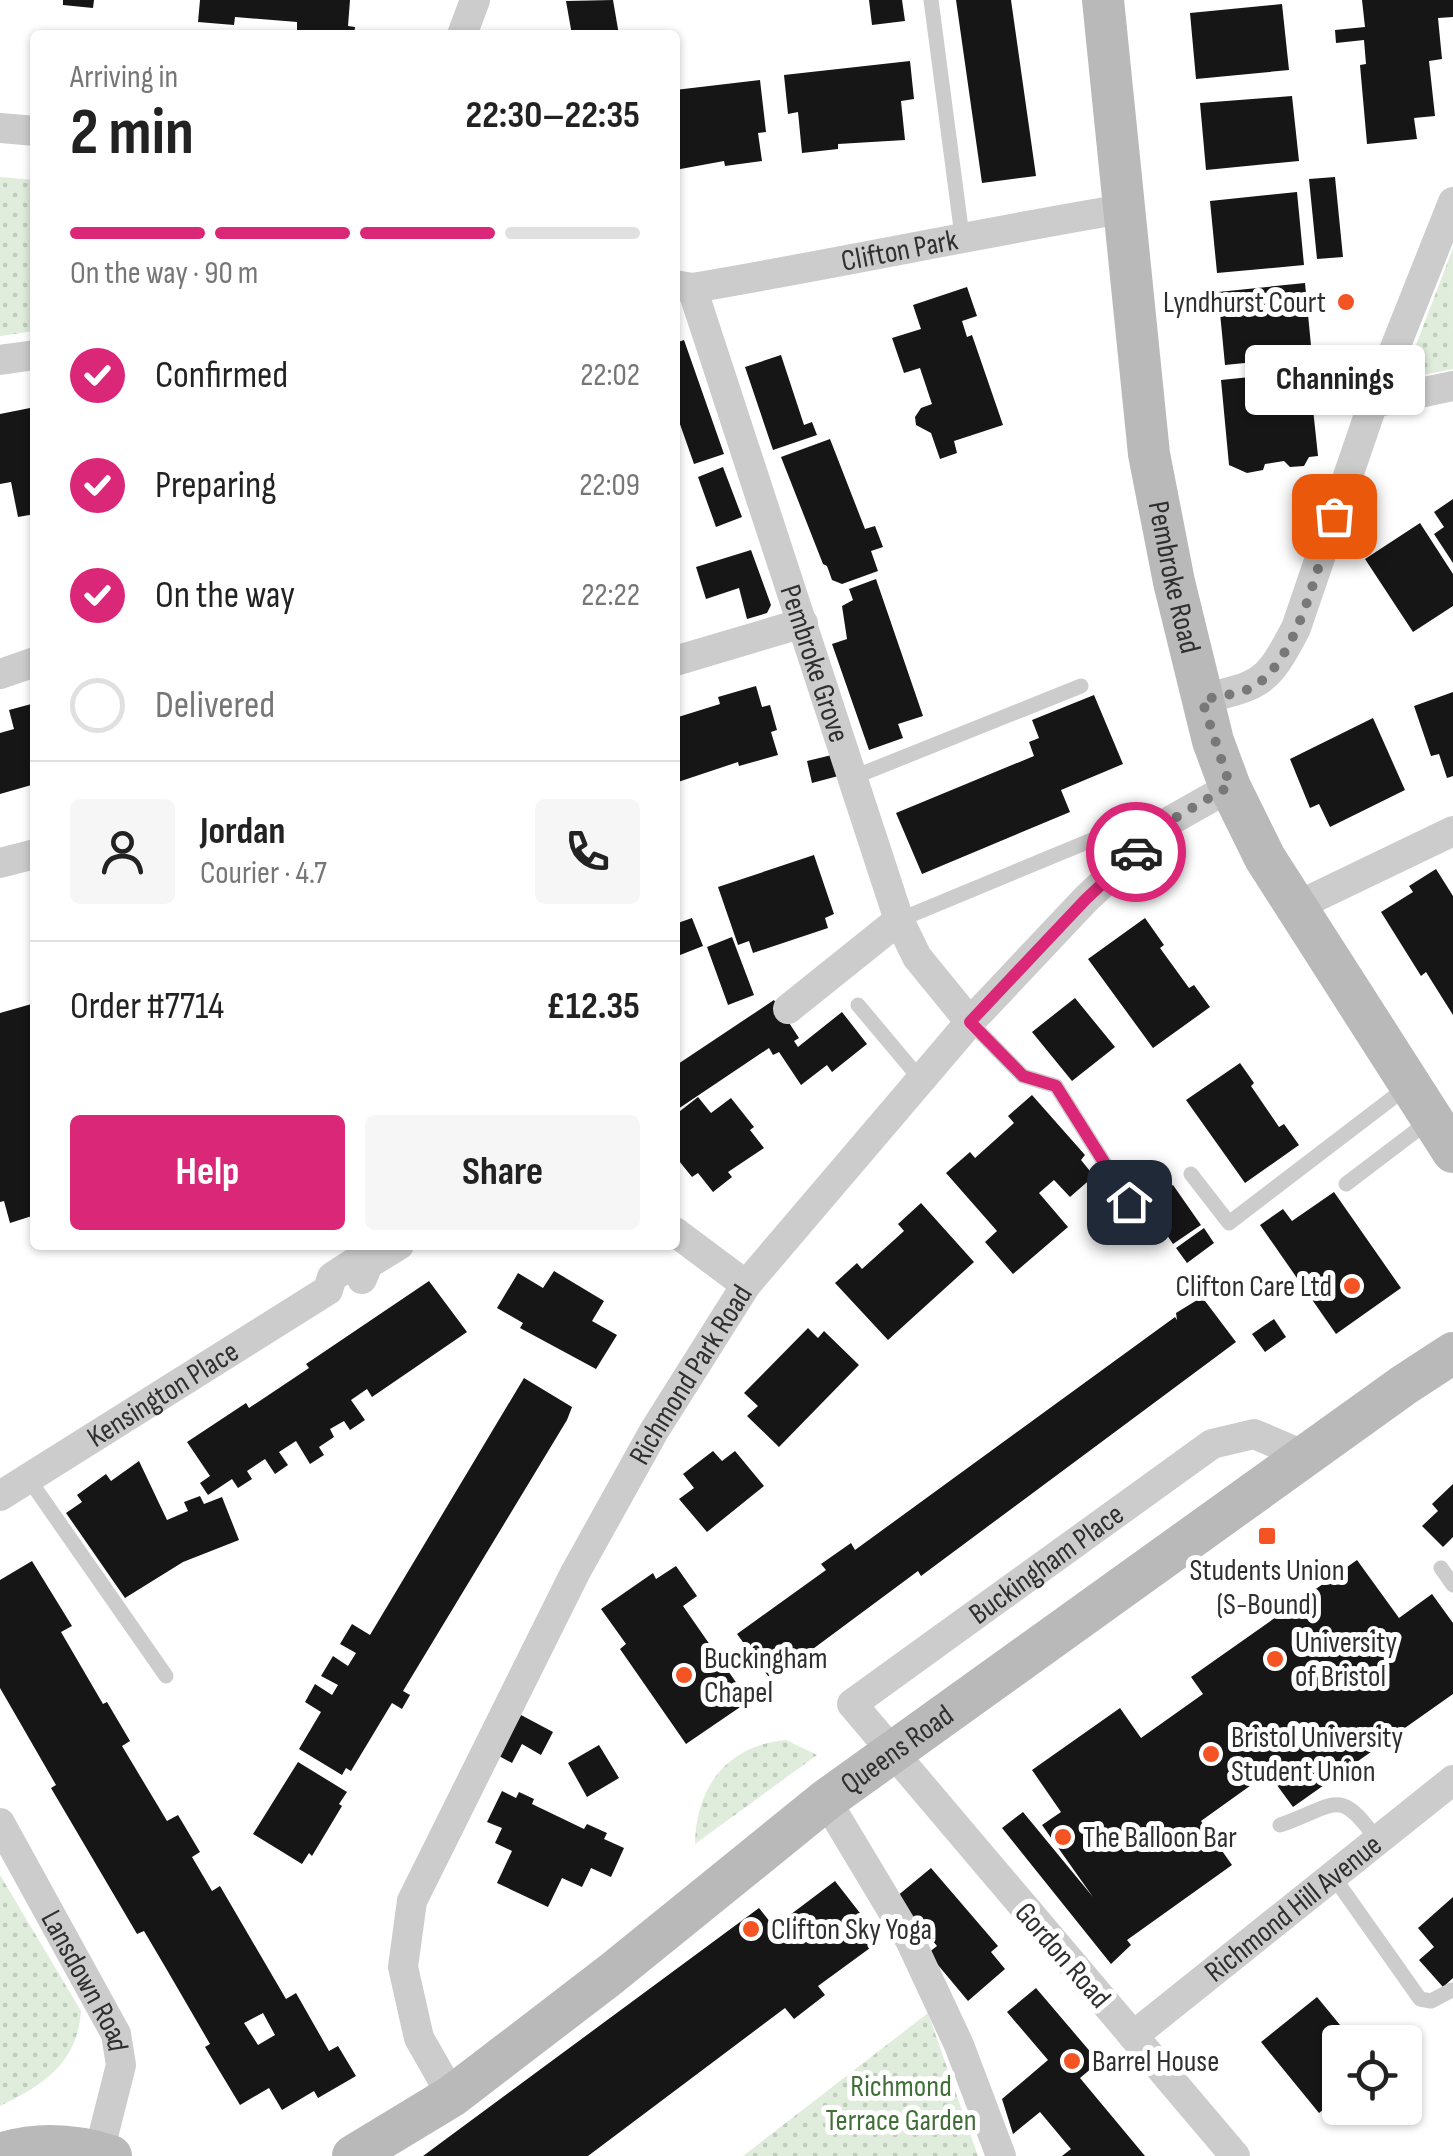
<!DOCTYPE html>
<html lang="en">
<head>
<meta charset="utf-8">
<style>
	body { margin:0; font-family:"Sofia Sans Condensed",sans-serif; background:#f6f6f6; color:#222; height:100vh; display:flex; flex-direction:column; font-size:38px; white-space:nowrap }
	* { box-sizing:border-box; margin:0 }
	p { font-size:32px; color:#767676 }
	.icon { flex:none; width:55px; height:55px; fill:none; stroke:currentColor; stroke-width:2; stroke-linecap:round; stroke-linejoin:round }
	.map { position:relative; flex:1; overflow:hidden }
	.drawer { position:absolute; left:30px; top:30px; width:650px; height:1220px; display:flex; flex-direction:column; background:#fff; border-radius:10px; box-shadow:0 2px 8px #0004 }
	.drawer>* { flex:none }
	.buttons { position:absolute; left:1322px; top:2025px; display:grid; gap:20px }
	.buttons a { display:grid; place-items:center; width:100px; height:100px; border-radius:10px; background:#fff; box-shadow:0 2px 8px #0004; font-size:50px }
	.pin { position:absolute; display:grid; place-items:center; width:85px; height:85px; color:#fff; margin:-42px; border-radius:20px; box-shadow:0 5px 15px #0006 }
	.courier { position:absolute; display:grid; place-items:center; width:100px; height:100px; margin:-50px; border:8px solid #db2777; border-radius:50%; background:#fff; color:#222; box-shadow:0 2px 12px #0007 }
	.bubble { position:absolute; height:70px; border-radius:10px; background:#fff; box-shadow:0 2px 8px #0004; font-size:32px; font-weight:700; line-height:70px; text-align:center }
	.summary em { font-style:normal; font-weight:700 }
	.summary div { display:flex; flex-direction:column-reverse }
	.summary { display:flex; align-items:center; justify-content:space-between; height:170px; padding:0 40px }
	h1 { font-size:65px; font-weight:700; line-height:75px }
	.bar { display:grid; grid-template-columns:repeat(4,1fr); gap:15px 10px; align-content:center; height:120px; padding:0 40px }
	.bar i { height:12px; border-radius:8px; background:#e0e0e0 }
	.bar .on { background:#db2777 }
	.bar p { grid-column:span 4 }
	.line { display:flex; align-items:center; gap:25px; padding:0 40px; border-top:2px solid #e0e0e0 }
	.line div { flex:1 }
	.round { display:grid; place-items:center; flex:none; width:105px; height:105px; border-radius:10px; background:#f6f6f6 }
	ol { padding:0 40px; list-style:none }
	li { display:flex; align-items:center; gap:30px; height:110px }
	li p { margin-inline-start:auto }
	li .icon { padding:10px; border-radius:50%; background:#db2777; color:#fff; stroke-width:4 }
	li:last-child { color:#767676 }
	li i { width:55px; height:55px; border:5px solid #e0e0e0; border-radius:50% }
	.cta { display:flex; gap:20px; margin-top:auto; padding:20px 40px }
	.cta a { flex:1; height:115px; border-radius:10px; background:#db2777; color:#fff; font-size:40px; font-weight:700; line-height:115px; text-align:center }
	.cta a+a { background:#f6f6f6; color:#222 }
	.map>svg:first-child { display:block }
</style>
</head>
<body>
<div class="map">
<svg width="1453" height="2156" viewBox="0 0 1453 2156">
	<defs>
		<pattern id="green-dots" width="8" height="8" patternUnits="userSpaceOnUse" patternTransform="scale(2.5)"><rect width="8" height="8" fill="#e0eddc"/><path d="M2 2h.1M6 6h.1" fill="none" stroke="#c0ccbd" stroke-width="1.8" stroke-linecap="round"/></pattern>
	</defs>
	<rect width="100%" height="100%" fill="#fff"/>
	<path fill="url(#green-dots)" d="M 0,177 L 35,180 L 35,331 L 0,336 Z
		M 1453,248 L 1453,369 L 1403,379 Z
		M 786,1740 L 817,1755 L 695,1844 C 696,1787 727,1745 786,1740 Z
		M 0,1875 L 81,2011 C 77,2064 43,2085 0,2106 Z
		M 928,2013 L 978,2156 L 743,2156 Z"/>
	<path fill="#161616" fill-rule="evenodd" d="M 63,0 L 94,0 L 93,8 L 63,5 Z
		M 200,0 L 350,0 L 348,26 L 355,27 L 354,35 L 297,30 L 297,22 L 235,17 L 234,25 L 198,22 Z
		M 613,0 L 619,35 L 572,35 L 566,1 Z
		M 869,0 L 902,0 L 905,21 L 872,25 Z
		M 956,0 L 1011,0 L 1036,176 L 982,183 Z
		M 1362,0 L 1453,0 L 1453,17 L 1438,18 L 1442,59 L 1429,61 L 1435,116 L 1414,118 L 1417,139 L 1367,144 L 1360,65 L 1366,64 L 1364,40 L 1336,43 L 1335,30 L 1365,27 Z
		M 1282,4 L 1289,70 L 1196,79 L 1190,13 Z
		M 910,61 L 914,99 L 901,101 L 905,140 L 838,144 L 838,149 L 802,153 L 798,112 L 788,114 L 784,75 Z
		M 760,80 L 766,132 L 758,133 L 762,161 L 725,166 L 724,161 L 675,170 L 675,90 Z
		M 1292,96 L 1299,161 L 1206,170 L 1200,103 Z
		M 1335,177 L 1343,257 L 1317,259 L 1309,179 Z
		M 1297,192 L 1304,265 L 1217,273 L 1210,201 Z
		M 1305,283 L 1312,356 L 1225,365 L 1218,292 Z
		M 967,287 L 977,316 L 962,321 L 967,337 L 972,335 L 1003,425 L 954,441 L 957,453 L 940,459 L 931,433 L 916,425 L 915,417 L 921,408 L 932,404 L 920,368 L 904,373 L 892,338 L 921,329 L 913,305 Z
		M 684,340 L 724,454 L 694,464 L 675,410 L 675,343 Z
		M 781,355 L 804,425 L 812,422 L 817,435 L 773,450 L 745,367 Z
		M 1309,371 L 1318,456 L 1309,457 L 1304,466 L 1290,467 L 1284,461 L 1265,464 L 1263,470 L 1247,473 L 1229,465 L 1221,380 Z
		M 35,407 L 35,514 L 18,517 L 11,482 L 0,484 L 0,414 Z
		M 830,439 L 865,529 L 875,526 L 883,547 L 871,551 L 878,571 L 842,584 L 832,580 L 827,566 L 823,564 L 781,457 Z
		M 723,467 L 742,517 L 716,527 L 698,477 Z
		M 1453,499 L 1453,563 L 1434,534 L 1444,527 L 1434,512 Z
		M 1420,523 L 1453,574 L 1453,606 L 1413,632 L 1365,559 Z
		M 751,550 L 771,605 L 767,613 L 747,619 L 739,588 L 706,599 L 696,567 Z
		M 876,579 L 923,716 L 898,724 L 903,738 L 869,750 L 832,644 L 847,639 L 842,606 L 853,600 L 849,589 Z
		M 756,686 L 762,707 L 770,705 L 777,730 L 771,732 L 778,755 L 739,766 L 738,762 L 675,783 L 675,718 L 720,704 L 718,697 Z
		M 1453,692 L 1453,776 L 1447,778 L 1439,754 L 1431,756 L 1414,706 Z
		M 1094,695 L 1123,764 L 1061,790 L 1070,812 L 922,874 L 896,813 L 1034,756 L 1029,742 L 1039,738 L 1032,720 Z
		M 35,703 L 35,784 L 0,794 L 0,733 L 14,729 L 9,710 Z
		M 1373,718 L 1405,790 L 1330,827 L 1319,804 L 1310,808 L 1290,759 Z
		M 836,754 L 842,775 L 812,783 L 807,761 Z
		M 814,855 L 834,914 L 825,918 L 828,928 L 753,953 L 749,941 L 738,945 L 718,887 Z
		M 1436,869 L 1453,896 L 1453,1015 L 1426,972 L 1421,976 L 1381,912 L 1413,892 L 1409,886 Z
		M 692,918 L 703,946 L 675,957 L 675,924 Z
		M 1145,918 L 1164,945 L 1160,948 L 1189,988 L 1194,985 L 1210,1007 L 1153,1048 L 1088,959 Z
		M 732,937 L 754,995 L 728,1005 L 707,947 Z
		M 1075,998 L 1115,1047 L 1072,1081 L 1032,1032 Z
		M 774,1000 L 799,1038 L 794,1041 L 798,1047 L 842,1012 L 867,1044 L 832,1072 L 827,1065 L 801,1085 L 779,1052 L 773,1055 L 769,1048 L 675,1111 L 675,1066 Z
		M 35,1003 L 35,1215 L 10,1223 L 4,1201 L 0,1202 L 0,1013 Z
		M 1240,1063 L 1254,1083 L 1251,1086 L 1279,1127 L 1284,1124 L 1299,1145 L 1245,1183 L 1186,1100 Z
		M 1032,1095 L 1085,1155 L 1081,1160 L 1094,1176 L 1070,1197 L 1054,1180 L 1039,1193 L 1068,1227 L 1013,1274 L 985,1242 L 997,1231 L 946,1173 L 970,1152 L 975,1158 L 1014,1123 L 1008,1116 Z
		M 698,1097 L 711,1113 L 731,1098 L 754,1127 L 750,1130 L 764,1148 L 728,1172 L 732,1177 L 713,1192 L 698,1173 L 692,1177 L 675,1156 L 675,1115 Z
		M 1173,1185 L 1201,1225 L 1173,1244 L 1145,1203 Z
		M 1334,1192 L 1401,1288 L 1336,1334 L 1260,1225 L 1283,1209 L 1292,1221 Z
		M 921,1203 L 974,1262 L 888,1340 L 835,1283 L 857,1263 L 862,1269 L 904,1231 L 898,1224 Z
		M 1204,1228 L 1214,1243 L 1187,1263 L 1176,1248 Z
		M 554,1271 L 604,1301 L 592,1321 L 617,1335 L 596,1369 L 520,1328 L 523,1323 L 497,1308 L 518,1273 L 543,1288 Z
		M 429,1281 L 467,1332 L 372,1397 L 367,1389 L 351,1400 L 365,1420 L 350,1430 L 344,1421 L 330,1429 L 334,1437 L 319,1447 L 324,1455 L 310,1464 L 296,1441 L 279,1452 L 288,1465 L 275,1474 L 265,1459 L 247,1471 L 252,1479 L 238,1488 L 232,1479 L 208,1495 L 200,1483 L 210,1476 L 187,1442 L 246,1403 L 249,1408 L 309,1368 L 306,1364 Z
		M 1202,1297 L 1236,1342 L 921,1576 L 918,1571 L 771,1680 L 737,1634 L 826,1570 L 821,1564 L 851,1543 L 855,1550 L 1175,1317 L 1177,1320 L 1176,1313 Z
		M 1274,1319 L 1286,1337 L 1265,1352 L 1252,1334 Z
		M 808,1328 L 818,1338 L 824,1331 L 859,1365 L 779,1447 L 747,1416 L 758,1406 L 744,1393 Z
		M 524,1378 L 572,1407 L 567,1420 L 403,1691 L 410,1695 L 402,1709 L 392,1703 L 351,1771 L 346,1768 L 342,1775 L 299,1749 L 321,1712 L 305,1702 L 315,1684 L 332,1695 L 338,1685 L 321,1676 L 333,1656 L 348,1666 L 356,1653 L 340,1644 L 352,1624 L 370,1635 Z
		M 713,1451 L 722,1461 L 735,1451 L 764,1486 L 707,1532 L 679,1499 L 694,1488 L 683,1474 Z
		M 139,1461 L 167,1520 L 188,1511 L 184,1502 L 200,1496 L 204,1504 L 222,1497 L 239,1540 L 183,1562 L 125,1598 L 66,1513 L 82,1502 L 77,1495 L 106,1474 L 111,1481 Z
		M 1453,1484 L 1453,1537 L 1443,1547 L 1422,1526 L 1438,1511 L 1432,1504 Z
		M 1357,1560 L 1399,1618 L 1432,1594 L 1453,1623 L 1453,1694 L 1293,1807 L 1268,1773 L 1201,1821 L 1232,1865 L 1127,1940 L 1131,1945 L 1111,1964 L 1002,1828 L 1023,1812 L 1093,1897 L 1042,1825 L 1061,1812 L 1032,1770 L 1120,1708 L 1141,1738 L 1203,1694 L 1191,1677 Z
		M 32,1561 L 72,1626 L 61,1632 L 103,1704 L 107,1702 L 130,1741 L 122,1746 L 167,1821 L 178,1815 L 200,1852 L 192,1857 L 212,1891 L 220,1886 L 286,1999 L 296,1993 L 329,2051 L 338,2046 L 356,2076 L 318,2098 L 314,2091 L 282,2110 L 269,2088 L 240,2105 L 205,2047 L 210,2044 L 167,1970 L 144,1931 L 137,1934 L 51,1788 L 56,1785 L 0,1688 L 0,1580 ZM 263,2013 L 275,2035 L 258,2045 L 244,2023 Z
		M 676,1566 L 697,1596 L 683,1606 L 749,1701 L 686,1744 L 620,1649 L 626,1644 L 601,1609 L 653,1573 L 656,1579 Z
		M 521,1715 L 553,1732 L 541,1755 L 522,1744 L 512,1763 L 499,1756 Z
		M 599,1745 L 619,1778 L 587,1797 L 568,1763 Z
		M 298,1762 L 347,1792 L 339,1804 L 342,1806 L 312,1856 L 309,1853 L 302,1864 L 253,1834 Z
		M 502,1791 L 516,1798 L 519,1792 L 534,1799 L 532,1804 L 584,1829 L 587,1824 L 607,1833 L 604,1839 L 624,1848 L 611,1877 L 591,1868 L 582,1887 L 562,1878 L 548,1907 L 497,1883 L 512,1851 L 495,1843 L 502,1828 L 487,1822 Z
		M 931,1868 L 998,1946 L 991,1952 L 1005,1969 L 968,2001 L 928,1953 L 937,1946 L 896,1897 Z
		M 835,1881 L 881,1940 L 818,1986 L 825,1995 L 794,2019 L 785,2008 L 588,2156 L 423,2156 L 759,1908 L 774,1927 Z
		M 1453,1897 L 1453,1978 L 1443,1987 L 1419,1960 L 1434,1947 L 1418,1928 Z
		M 1036,1988 L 1099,2062 L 1080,2078 L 1145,2156 L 1062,2156 L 1071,2149 L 1040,2112 L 1013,2134 L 1002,2099 L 1048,2060 L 1007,2012 Z
		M 1317,1997 L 1354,2042 L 1340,2042 L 1340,2096 L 1319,2113 L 1261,2042 Z"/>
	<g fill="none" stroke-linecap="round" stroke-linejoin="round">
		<path stroke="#ccc" stroke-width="15" d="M 931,0 L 962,236
			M 854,777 L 1081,686
			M 899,920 L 1104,835
			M 858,1005 L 921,1080
			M 970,1022 L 1023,1076 L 1056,1086 L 1129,1202
			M 1191,1174 L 1229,1223 L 1407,1087
			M 1346,1184 L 1429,1121
			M 28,1478 L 166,1676
			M 1441,1568 L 1453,1585
			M 1280,1825 C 1336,1806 1338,1785 1377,1840
			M 1333,1876 L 1420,1999 L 1431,2001 L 1452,1990"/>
		<g stroke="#ccc" stroke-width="30">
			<path d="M 462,35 L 475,0"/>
			<path d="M 0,128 L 35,131"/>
			<path id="s1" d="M 675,285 L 692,288 C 836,264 979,233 1123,209"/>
			<path id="s2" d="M 692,288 L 899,920 L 917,957 L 970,1022"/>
			<path d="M 0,360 L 35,355"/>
			<path d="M 1373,403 L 1453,386"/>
			<path d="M 675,661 L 803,623"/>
			<path d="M 0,674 L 35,662"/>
			<path d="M 1202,699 C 1261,685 1267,684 1296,628 L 1373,403 L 1453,202"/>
			<path d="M 0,863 L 35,854"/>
			<path d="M 1297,906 L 1453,831"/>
			<path d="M 788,1009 L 899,920"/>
			<path d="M 675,1232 L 746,1285"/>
			<path d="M 362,1279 L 368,1264 L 399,1245"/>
			<path id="s3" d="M 0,1496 L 328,1290 L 332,1277 L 355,1262 L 368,1264"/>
			<path d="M 826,1800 L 910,1940 L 959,2045 L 1001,2156"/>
			<path id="s4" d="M 0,1823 L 116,2034 L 121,2065 L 99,2152"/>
			<path id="s5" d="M 1133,2036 L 1453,1780"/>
			<path id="s6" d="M 452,2096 L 419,2038 L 403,1967 L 412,1901 L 575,1573 L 654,1431 L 746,1285 L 970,1022 L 1086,899 L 1168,822 L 1230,787"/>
			<path id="s7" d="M 1235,2156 L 852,1704 L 1212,1444 L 1254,1434 L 1308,1457"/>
		</g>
		<g stroke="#b9b9b9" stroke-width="42">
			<path id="s8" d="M 1103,0 L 1149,454 L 1174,582 L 1213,741 L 1230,787 L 1265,858 L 1453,1152"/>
			<path d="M 0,2154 C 37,2142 73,2144 111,2156"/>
			<path id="s9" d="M 353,2156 L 452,2096 L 610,1975 L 826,1800 L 1404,1385 L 1453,1353"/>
		</g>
	</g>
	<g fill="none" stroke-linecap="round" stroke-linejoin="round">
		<path stroke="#787878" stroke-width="10" stroke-dasharray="0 18" d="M 1136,852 L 1168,822 L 1230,786 L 1202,700 C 1217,696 1242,694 1255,686 C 1299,657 1318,563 1334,516"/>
		<path stroke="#db2777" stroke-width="12" d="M 1129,1202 L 1056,1086 L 1023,1076 L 970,1022 L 1086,899 L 1136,852"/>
	</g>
	<g fill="#f45324" stroke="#fff" stroke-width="4">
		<circle cx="1346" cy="302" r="10"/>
		<circle cx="1352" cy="1286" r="10"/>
		<rect x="1257" y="1526" width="20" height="20" rx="5"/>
		<circle cx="1275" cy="1659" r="10"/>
		<circle cx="684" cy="1675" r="10"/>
		<circle cx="1211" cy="1754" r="10"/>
		<circle cx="1063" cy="1837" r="10"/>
		<circle cx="751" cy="1929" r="10"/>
		<circle cx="1072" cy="2061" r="10"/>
	</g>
	<g text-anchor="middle" stroke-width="10" stroke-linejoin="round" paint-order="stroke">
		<g font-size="30" fill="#2f2f2f" stroke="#fff">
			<text dy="10" stroke="none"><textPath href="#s1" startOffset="228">Clifton Park</textPath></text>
			<text dy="10" stroke="none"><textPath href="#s8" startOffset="582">Pembroke Road</textPath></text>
			<text dy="10" stroke="none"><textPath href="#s2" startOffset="395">Pembroke Grove</textPath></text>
			<text dy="10" stroke="none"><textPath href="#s6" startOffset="802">Richmond Park Road</textPath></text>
			<text dy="10" stroke="none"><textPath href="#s3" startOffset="192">Kensington Place</textPath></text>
			<text dy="10" stroke="none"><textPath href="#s7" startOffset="832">Buckingham Place</textPath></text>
			<text dy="10" stroke="none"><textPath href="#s9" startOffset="680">Queens Road</textPath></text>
			<text dy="10" stroke="none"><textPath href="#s5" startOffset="205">Richmond Hill Avenue</textPath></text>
			<text transform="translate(1063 1955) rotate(49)" y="10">Gordon Road</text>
			<text dy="10" stroke="none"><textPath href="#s4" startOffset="180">Lansdown Road</textPath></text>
		</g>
		<g font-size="30" fill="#2f2f2f" stroke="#fff" text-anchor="start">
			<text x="1326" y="312" text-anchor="end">Lyndhurst Court</text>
			<text x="1332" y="1296" text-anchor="end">Clifton Care Ltd</text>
			<text x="1267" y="1580" text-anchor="middle">Students Union<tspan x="1267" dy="34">(S-Bound)</tspan></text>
			<text x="1295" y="1652">University<tspan x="1295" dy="34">of Bristol</tspan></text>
			<text x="704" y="1668">Buckingham<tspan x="704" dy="34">Chapel</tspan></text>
			<text x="1231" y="1747">Bristol University<tspan x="1231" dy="34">Student Union</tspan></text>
			<text x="1083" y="1847">The Balloon Bar</text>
			<text x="771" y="1939">Clifton Sky Yoga</text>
			<text x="1092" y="2071">Barrel House</text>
		</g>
		<g font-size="30" fill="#416f38" stroke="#fff">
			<text x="901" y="2096">Richmond<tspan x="901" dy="34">Terrace Garden</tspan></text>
		</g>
	</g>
</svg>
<div class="buttons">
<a><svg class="icon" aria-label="locate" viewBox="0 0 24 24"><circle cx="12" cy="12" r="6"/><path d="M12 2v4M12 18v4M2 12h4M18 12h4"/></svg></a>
</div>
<div class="pin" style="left:1334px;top:516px;background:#ea580c"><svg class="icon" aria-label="bag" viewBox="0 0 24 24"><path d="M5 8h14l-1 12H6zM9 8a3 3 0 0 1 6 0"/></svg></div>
<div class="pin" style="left:1129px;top:1202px;background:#1f2937"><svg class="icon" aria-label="home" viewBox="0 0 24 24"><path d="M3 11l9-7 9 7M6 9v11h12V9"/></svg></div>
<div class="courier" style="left:1136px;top:852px"><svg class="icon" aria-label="car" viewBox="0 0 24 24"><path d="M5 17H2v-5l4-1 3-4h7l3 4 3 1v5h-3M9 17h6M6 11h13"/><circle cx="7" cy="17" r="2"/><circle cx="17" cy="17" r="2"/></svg></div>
<div class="bubble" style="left:1245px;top:345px;width:180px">Channings</div>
<section class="drawer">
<div class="summary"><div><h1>2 min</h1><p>Arriving in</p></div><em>22:30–22:35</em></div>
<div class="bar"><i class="on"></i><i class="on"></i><i class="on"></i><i></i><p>On the way · 90 m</p></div>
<ol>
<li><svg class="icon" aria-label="check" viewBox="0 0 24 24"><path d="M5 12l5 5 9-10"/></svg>Confirmed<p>22:02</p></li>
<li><svg class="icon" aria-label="check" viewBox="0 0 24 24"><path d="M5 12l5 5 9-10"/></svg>Preparing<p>22:09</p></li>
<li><svg class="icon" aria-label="check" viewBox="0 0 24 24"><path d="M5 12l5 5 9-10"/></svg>On the way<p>22:22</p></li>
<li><i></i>Delivered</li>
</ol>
<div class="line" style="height:180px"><a class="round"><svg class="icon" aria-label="person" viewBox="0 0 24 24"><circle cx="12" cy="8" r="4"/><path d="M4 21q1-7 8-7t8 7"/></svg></a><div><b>Jordan</b><p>Courier · 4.7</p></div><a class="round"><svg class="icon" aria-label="phone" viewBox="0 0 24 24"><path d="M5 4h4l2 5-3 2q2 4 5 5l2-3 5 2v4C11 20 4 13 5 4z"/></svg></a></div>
<div class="line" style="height:130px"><div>Order #7714</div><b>£12.35</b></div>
<div class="cta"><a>Help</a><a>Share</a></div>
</section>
</div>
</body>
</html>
